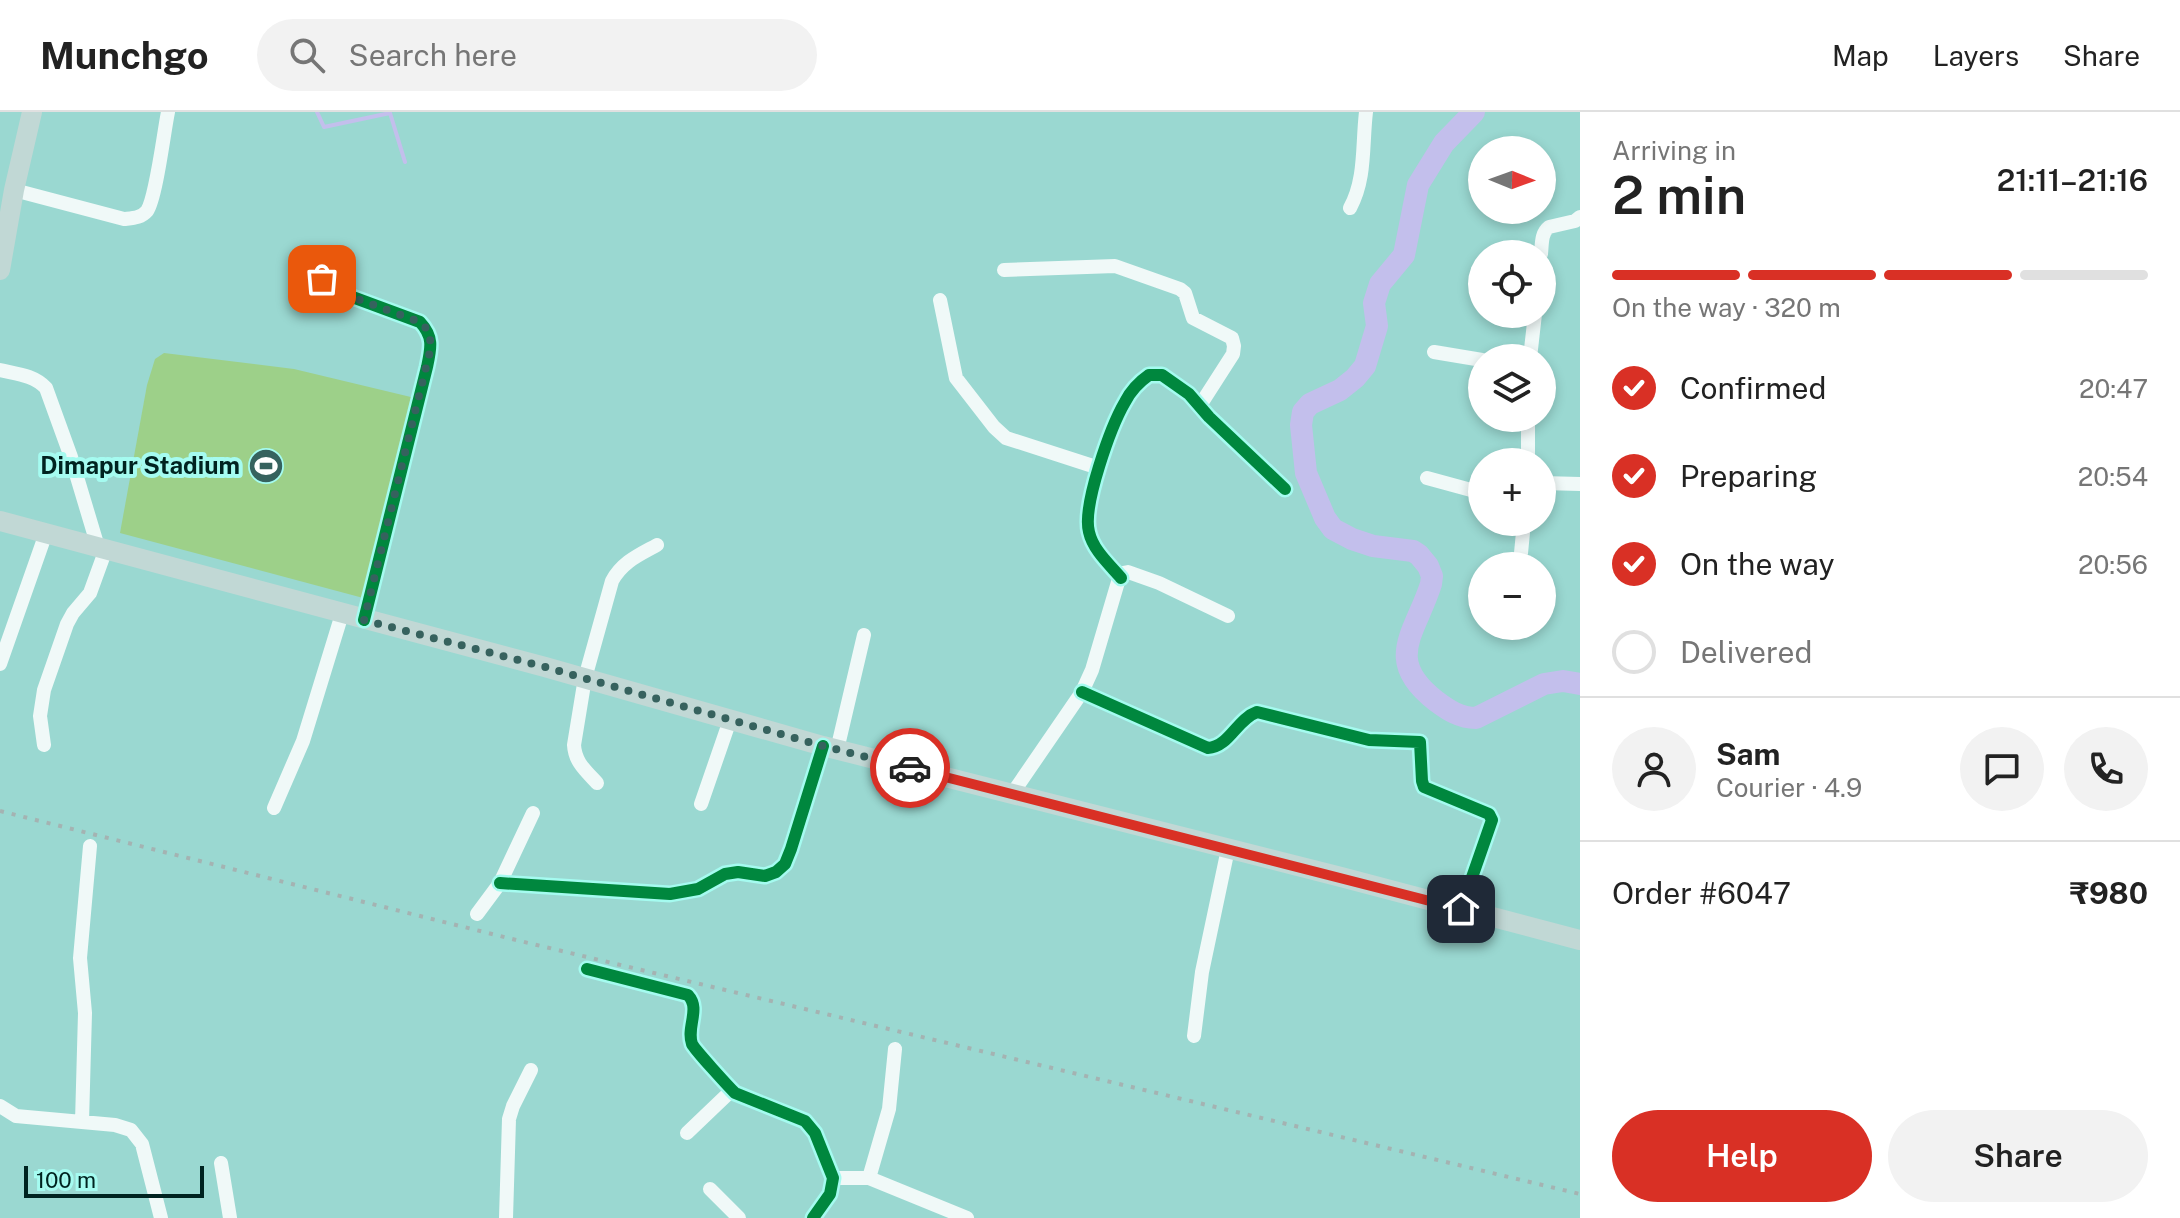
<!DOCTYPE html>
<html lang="en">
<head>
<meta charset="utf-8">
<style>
	body { margin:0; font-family:"Public Sans",sans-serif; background:#f2f2f2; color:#222; height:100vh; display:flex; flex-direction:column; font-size:30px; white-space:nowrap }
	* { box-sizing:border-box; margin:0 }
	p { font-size:26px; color:#767676 }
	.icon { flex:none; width:44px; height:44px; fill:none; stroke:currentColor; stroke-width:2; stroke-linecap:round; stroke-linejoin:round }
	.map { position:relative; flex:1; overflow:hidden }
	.sheet { display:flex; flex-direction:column; background:#fff; width:600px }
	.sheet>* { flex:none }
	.needle { width:52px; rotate:91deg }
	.tools { position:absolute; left:1468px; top:24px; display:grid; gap:16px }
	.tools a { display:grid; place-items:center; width:88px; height:88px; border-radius:50%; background:#fff; box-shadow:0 4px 12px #0003; font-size:40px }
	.scale { position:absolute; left:24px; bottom:20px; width:180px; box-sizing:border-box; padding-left:8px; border:4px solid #002320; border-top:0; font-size:22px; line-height:28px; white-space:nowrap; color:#002320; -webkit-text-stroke:6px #a5fbf0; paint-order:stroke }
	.pin { position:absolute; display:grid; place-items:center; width:68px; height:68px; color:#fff; margin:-34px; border-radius:16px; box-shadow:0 4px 12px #0006 }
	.courier { position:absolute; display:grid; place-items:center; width:80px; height:80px; margin:-40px; border:6px solid #d93025; border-radius:50%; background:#fff; color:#222; box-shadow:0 2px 10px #0007 }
	.headline em { font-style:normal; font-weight:600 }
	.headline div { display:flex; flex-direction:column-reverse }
	.headline { display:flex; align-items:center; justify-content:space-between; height:136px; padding:0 32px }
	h1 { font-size:52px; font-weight:600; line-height:60px }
	.bar { display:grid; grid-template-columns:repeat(4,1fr); gap:12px 8px; align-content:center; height:96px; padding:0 32px }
	.bar i { height:10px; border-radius:6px; background:#e0e0e0 }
	.bar .selected { background:#d93025 }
	.bar p { grid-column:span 4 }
	.line { display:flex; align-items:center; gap:20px; padding:0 32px; border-top:2px solid #e0e0e0 }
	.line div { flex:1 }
	.round { display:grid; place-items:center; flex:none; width:84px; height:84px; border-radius:42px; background:#f2f2f2 }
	ol { padding:0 32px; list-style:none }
	li { display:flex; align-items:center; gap:24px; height:88px }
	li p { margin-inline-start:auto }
	li .icon { padding:8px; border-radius:50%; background:#d93025; color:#fff; stroke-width:4 }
	li:last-child { color:#767676 }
	li i { width:44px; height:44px; border:4px solid #e0e0e0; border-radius:50% }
	.primary-button { display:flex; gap:16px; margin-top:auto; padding:16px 32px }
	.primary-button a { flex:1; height:92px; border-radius:48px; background:#d93025; color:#fff; font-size:32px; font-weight:600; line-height:92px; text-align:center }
	.primary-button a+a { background:#f2f2f2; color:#222 }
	header { display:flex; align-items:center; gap:48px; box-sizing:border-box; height:112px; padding:0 40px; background:#fff; border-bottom:2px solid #e0e0e0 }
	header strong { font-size:38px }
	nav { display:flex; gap:44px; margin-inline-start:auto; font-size:28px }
	.search { width:560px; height:72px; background:#f2f2f2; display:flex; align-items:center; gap:20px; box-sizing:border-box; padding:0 28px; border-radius:44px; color:#767676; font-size:30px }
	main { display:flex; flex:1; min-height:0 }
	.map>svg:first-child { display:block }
</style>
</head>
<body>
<header>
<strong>Munchgo</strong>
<div class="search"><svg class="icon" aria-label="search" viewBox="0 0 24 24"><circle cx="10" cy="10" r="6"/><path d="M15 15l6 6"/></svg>Search here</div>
<nav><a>Map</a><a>Layers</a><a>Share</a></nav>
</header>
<main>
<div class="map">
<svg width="1580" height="1106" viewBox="0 0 1580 1106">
	<rect width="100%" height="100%" fill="#9ad8d1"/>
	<path fill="#9dd089" d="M 164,241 L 294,257 L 415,286 L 367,487 L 120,421 L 147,273 L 155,247 Z"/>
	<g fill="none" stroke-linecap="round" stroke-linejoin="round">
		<path stroke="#c3bfec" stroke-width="4" d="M 317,0 L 324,15 L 390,1 L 405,50"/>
		<path stroke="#c3bfec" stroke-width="22" d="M 1474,0 L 1444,31 L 1418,73 L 1404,143 L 1380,172 L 1374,191 L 1377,214 L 1365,254 L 1355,266 L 1340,278 L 1310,292 L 1303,300 L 1301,313 L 1306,361 L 1325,406 L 1333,417 L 1352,427 L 1373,434 L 1413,439 L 1419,443 L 1428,454 L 1432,464 L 1431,472 C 1415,522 1383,548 1436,589 C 1448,598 1460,606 1476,606 L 1544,572 L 1563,569 L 1580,572"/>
		<path stroke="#f0f9f8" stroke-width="14" d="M 14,78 L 124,107 C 133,106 141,106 147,99 C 156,86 164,19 168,0
			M 1350,96 C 1366,67 1362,33 1366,0
			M 1541,142 C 1542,132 1541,121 1549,115 L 1575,109 L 1580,105
			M 1004,158 L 1115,154 L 1180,177 L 1185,181 L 1193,206 L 1232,226 L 1234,234 L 1233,242 L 1199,295
			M 322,167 L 347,183 L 420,210 C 434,225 431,236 427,255 L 364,508
			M 940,188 L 956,266 L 994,315 L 1006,326 L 1099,356
			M 1434,240 L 1482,248
			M 1530,246 L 1535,202
			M 0,258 C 17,262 34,263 46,276 L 71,345 L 98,435
			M 1528,350 L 1528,306
			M 1427,366 L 1482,381
			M 1542,371 L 1580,372
			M 1521,441 L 1524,410
			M 1121,466 C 1109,452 1093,438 1089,420 C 1082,394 1111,314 1125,290 C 1131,278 1139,270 1149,263 L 1162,263 L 1189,282 L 1209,305 L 1285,377
			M 0,552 L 46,421
			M 1082,580 L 1208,636 C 1229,635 1237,607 1257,600 L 1369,628 L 1420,630 L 1422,669 L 1424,675 L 1489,702 L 1492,708 L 1461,797
			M 44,633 L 40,604 L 44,578 L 67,512 L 73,501 L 90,481 L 106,437
			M 837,638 L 864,523
			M 597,671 C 585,658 575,650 574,633 L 585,566 L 612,469 C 622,450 639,443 657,433
			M 1012,682 L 1082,580 L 1092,558 L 1118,470 L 1123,461 L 1128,460 L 1159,471 L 1228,504
			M 701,692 L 730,608
			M 274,696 L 303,629 L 342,502
			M 500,771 L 670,782 L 698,777 L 725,762 L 738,760 L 765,764 L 776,760 L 785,752 L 791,737 L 823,634
			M 477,802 L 500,771 L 533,701
			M 587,857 L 688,883 C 701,897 686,915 692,932 C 695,938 728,974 735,981 L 805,1009 L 815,1021 L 833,1066 L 830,1082 L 813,1106
			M 1194,924 L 1202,860 L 1228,737
			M 0,994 L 16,1004 L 115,1013 L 131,1018 L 142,1032 L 161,1106
			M 82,1010 L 85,901 L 80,846 L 90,734
			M 687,1021 L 732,978
			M 221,1051 L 230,1106
			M 833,1066 L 869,1066 L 967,1106
			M 869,1066 L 889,997 L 895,937
			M 710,1077 L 739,1106
			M 506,1106 L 509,1007 L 513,994 L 531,958"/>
		<path stroke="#c1d8d5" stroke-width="20" d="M 0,158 L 14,78 L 32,0
			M 0,409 L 545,555 L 823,634 L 1341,765 L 1580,828"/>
		<path stroke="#a4b3b2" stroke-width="4" stroke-dasharray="4 8" stroke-linecap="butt" d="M 0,699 L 520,829 L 1580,1082"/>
		<g stroke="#a5fbf0" stroke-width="17">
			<path id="cycleway" d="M 322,167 L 347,183 L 420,210 C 434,225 431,236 427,255 L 364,508
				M 1121,466 C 1109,452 1093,438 1089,420 C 1082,394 1111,314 1125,290 C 1131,278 1139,270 1149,263 L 1162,263 L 1189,282 L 1209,305 L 1285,377
				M 1082,580 L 1208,636 C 1229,635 1237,607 1257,600 L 1369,628 L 1420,630 L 1422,669 L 1424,675 L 1489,702 L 1492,708 L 1461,797
				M 500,771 L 670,782 L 698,777 L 725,762 L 738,760 L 765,764 L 776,760 L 785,752 L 791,737 L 823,634
				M 587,857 L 688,883 C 701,897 686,915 692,932 C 695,938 728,974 735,981 L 805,1009 L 815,1021 L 833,1066 L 830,1082 L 813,1106"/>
		</g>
		<use href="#cycleway" stroke="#00873e" stroke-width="12"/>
	</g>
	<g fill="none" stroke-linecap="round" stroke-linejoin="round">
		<path stroke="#36625e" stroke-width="8" stroke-dasharray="0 14.4" d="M 322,167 L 347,183 L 420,210 L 429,219 L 431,235 L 364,508 L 545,555 L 823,634 L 910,656"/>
		<path stroke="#d93025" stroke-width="10" d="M 910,656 L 1461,797"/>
	</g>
	<defs>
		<g id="stadium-disc" transform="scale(1.8)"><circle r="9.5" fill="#36625e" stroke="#a5fbf0"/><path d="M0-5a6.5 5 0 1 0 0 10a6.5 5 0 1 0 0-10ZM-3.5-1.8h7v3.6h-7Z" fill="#fff"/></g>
	</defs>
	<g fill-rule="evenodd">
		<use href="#stadium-disc" x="266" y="354"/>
	</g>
	<g text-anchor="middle" stroke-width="8" stroke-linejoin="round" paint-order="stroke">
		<g font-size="24" font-weight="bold" fill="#002320" stroke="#a5fbf0" text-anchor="end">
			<text x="240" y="362">Dimapur Stadium</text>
		</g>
	</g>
</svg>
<div class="tools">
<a><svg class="needle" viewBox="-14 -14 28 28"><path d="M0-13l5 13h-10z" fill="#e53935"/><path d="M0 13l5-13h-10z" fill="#767676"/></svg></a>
<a><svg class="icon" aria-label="locate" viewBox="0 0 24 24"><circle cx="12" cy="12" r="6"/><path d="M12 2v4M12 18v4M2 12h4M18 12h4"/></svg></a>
<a><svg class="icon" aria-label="layers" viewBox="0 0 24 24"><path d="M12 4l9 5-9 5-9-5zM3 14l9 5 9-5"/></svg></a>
<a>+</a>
<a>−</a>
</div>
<div class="scale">100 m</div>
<div class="pin" style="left:322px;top:167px;background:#ea580c"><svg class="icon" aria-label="bag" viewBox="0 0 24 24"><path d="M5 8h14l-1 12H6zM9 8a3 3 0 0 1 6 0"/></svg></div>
<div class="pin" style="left:1461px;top:797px;background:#1f2937"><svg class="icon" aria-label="home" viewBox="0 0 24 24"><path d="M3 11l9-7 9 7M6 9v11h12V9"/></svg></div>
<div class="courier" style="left:910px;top:656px"><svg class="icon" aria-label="car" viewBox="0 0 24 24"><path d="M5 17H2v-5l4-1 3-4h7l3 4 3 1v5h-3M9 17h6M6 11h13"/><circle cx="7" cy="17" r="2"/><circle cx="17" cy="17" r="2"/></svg></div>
</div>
<section class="sheet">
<div class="headline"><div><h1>2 min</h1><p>Arriving in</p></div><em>21:11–21:16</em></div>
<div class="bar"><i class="selected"></i><i class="selected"></i><i class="selected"></i><i></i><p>On the way · 320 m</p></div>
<ol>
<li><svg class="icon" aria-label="check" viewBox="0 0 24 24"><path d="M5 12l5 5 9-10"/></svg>Confirmed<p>20:47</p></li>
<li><svg class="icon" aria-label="check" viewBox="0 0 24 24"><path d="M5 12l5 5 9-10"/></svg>Preparing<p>20:54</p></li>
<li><svg class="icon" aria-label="check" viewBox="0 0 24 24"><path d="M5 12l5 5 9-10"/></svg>On the way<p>20:56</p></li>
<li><i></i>Delivered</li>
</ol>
<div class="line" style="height:144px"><a class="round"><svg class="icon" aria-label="person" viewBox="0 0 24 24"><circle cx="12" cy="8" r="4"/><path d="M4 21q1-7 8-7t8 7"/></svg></a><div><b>Sam</b><p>Courier · 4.9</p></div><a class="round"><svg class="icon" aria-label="chat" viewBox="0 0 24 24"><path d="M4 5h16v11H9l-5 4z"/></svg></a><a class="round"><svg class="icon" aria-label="phone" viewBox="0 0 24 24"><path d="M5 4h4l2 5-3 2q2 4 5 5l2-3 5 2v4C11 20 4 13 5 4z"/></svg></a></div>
<div class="line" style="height:104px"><div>Order #6047</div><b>₹980</b></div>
<div class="primary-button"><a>Help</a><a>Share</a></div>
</section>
</main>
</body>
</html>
